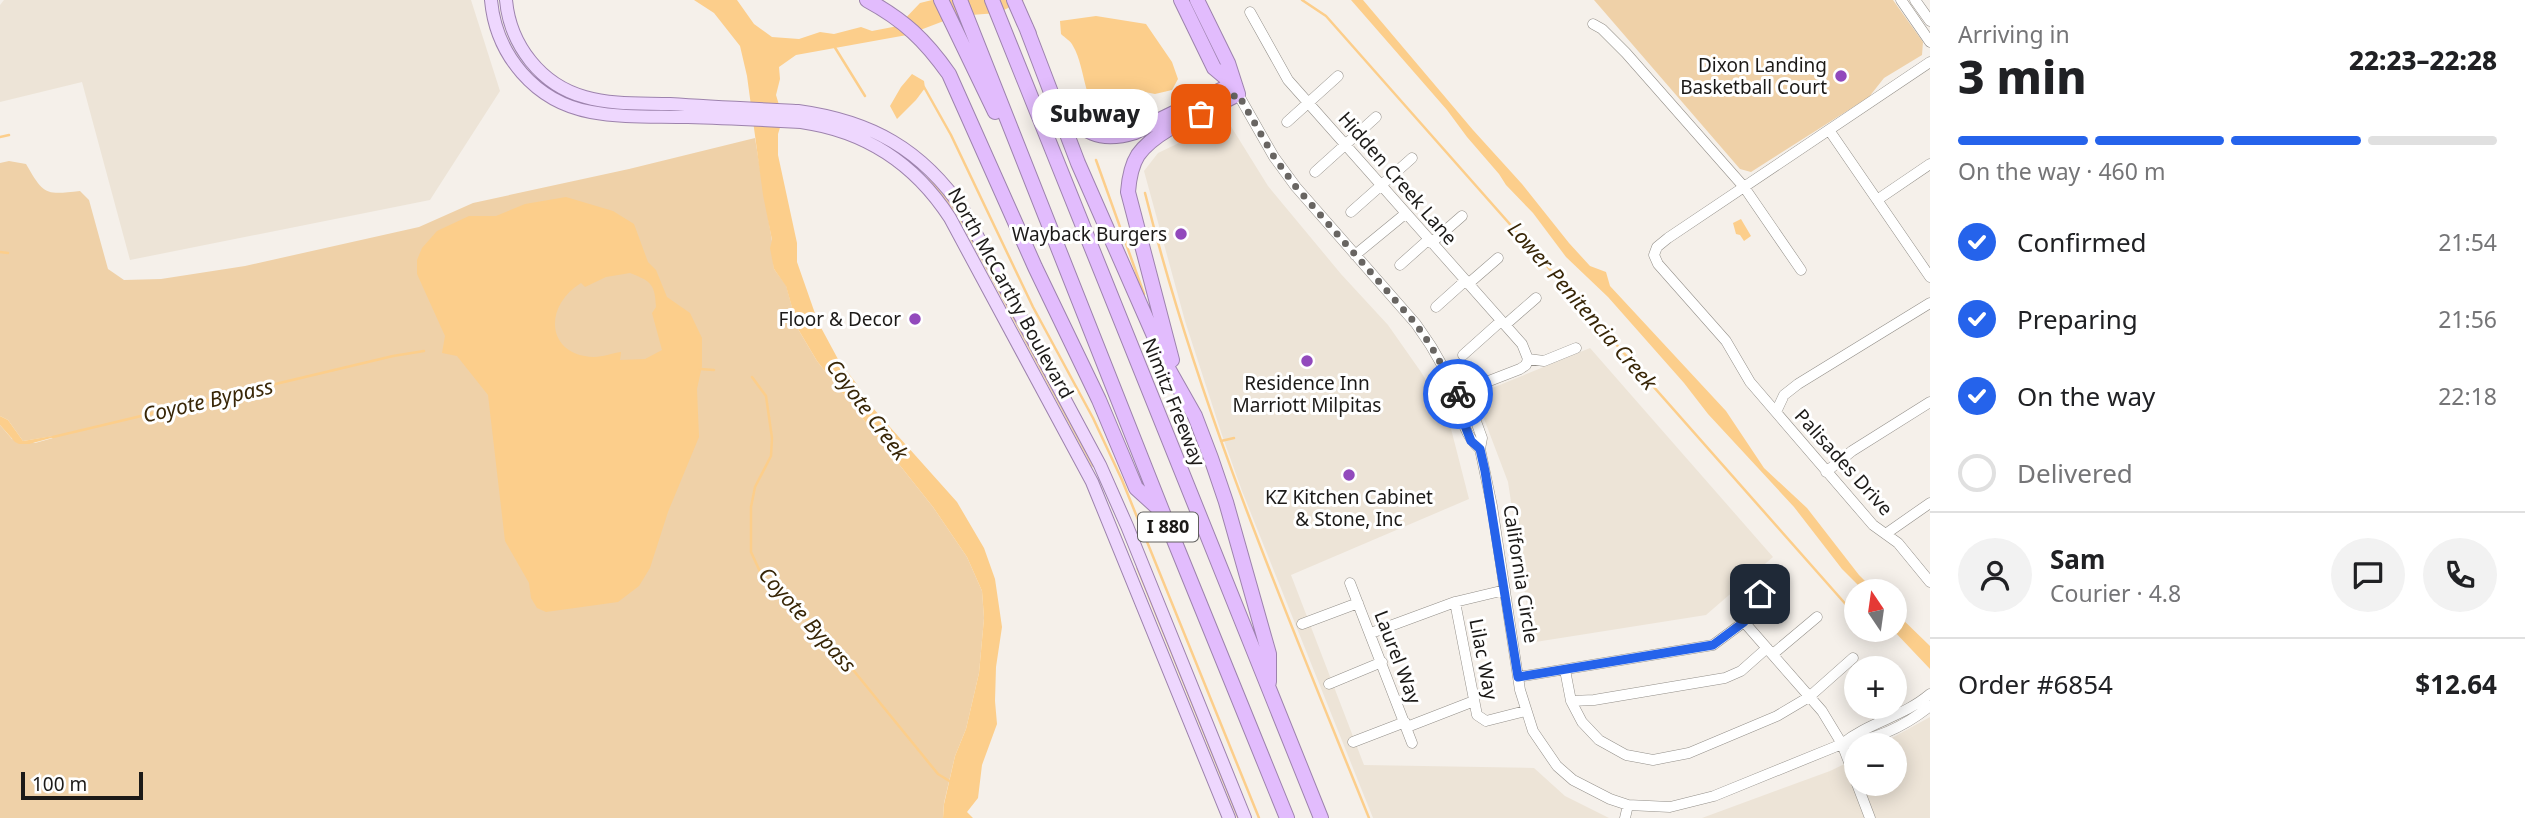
<!DOCTYPE html>
<html lang="en">
<head>
<meta charset="utf-8">
<style>
	body { margin:0; font-family:"Noto Sans",sans-serif; background:#f2f2f2; color:#202124; height:100vh; display:flex; flex-direction:column; font-size:26px; white-space:nowrap }
	* { box-sizing:border-box; margin:0 }
	p { font-size:23px; color:#757577 }
	.icon { flex:none; width:38px; height:38px; fill:none; stroke:currentColor; stroke-width:2; stroke-linecap:round; stroke-linejoin:round }
	.map { position:relative; flex:1; overflow:hidden }
	.sheet { display:flex; flex-direction:column; background:#fff; width:595px }
	.sheet>* { flex:none }
	.needle { width:46px; rotate:347deg }
	.tools { position:absolute; left:1844px; top:579px; display:grid; gap:14px }
	.tools a { display:grid; place-items:center; width:63px; height:63px; border-radius:50%; background:#fff; box-shadow:0 4px 18px #0003; font-size:35px }
	.scale { position:absolute; left:21px; bottom:18px; width:122px; box-sizing:border-box; padding-left:7px; border:4px solid #1c1a18; border-top:0; font-size:19px; line-height:24px; white-space:nowrap; color:#1c1a18; -webkit-text-stroke:5px #fff; paint-order:stroke }
	.pin { position:absolute; display:grid; place-items:center; width:60px; height:60px; color:#fff; margin:-30px; border-radius:14px; box-shadow:0 4px 10px #0006 }
	.courier { position:absolute; display:grid; place-items:center; width:70px; height:70px; margin:-35px; border:5px solid #2563eb; border-radius:50%; background:#fff; color:#222; box-shadow:0 2px 9px #0007 }
	.bubble { position:absolute; height:49px; border-radius:24px; background:#fff; box-shadow:0 4px 18px #0003; font-size:23px; font-weight:800; line-height:49px; text-align:center }
	.head em { font-style:normal; font-weight:800 }
	.head div { display:flex; flex-direction:column-reverse }
	.head { display:flex; align-items:center; justify-content:space-between; height:119px; padding:0 28px }
	h1 { font-size:46px; font-weight:800; line-height:52px }
	.bar { display:grid; grid-template-columns:repeat(4,1fr); gap:10px 7px; align-content:center; height:84px; padding:0 28px }
	.bar i { height:9px; border-radius:5px; background:#e0e0e0 }
	.bar .active { background:#2563eb }
	.bar p { grid-column:span 4 }
	.line { display:flex; align-items:center; gap:18px; padding:0 28px; border-top:2px solid #e0e0e0 }
	.line div { flex:1 }
	.round { display:grid; place-items:center; flex:none; width:74px; height:74px; border-radius:37px; background:#f2f2f2 }
	ol { padding:0 28px; list-style:none }
	li { display:flex; align-items:center; gap:21px; height:77px }
	li p { margin-inline-start:auto }
	li .icon { padding:7px; border-radius:50%; background:#2563eb; color:#fff; stroke-width:4 }
	li:last-child { color:#757577 }
	li i { width:38px; height:38px; border:4px solid #e0e0e0; border-radius:50% }
	main { display:flex; flex:1; min-height:0 }
	.map>svg:first-child { display:block }
</style>
</head>
<body>
<main>
<div class="map">
<svg width="1930" height="818" viewBox="0 0 1930 818">
	<rect width="100%" height="100%" fill="#f5f0ea"/>
	<path fill="#ede4d7" d="M 4,0 L 471,0 L 500,91 L 430,200 L 130,260 L 82,82 L 0,102 L 0,5 Z
		M 1227,120 L 1268,186 L 1341,274 L 1388,325 L 1421,372 L 1448,417 L 1469,499 L 1291,575 L 1364,765 L 1534,768 L 1565,796 L 1609,818 L 1373,818 L 1242,491 L 1222,435 L 1185,321 L 1144,171 L 1158,153 Z
		M 1590,348 L 1773,557 L 1706,615 L 1529,643 L 1527,623 L 1528,613 L 1508,482 L 1475,395 Z
		M 1930,717 L 1930,818 L 1702,818 L 1830,771 L 1857,758 L 1857,784 L 1895,784 L 1895,746 L 1879,745 Z"/>
	<path fill="#efd1a8" d="M 1594,0 L 1893,0 L 1923,42 L 1922,55 L 1884,78 L 1869,97 L 1751,172 L 1740,169 Z
		M 726,111 C 827,116 902,119 962,214 L 1097,464 L 1092,467 L 957,215 L 924,173 L 882,142 L 846,126 L 804,116 Z
		M 755,138 L 772,241 L 774,269 L 786,285 L 798,329 L 817,361 L 933,507 L 967,557 L 982,591 L 984,618 L 979,673 L 966,729 L 955,756 L 944,803 L 943,818 L 0,818 L 0,425 L 12,439 L 35,443 L 53,438 L 54,436 L 23,441 L 8,420 L 0,416 L 0,163 L 9,161 L 26,164 C 44,195 45,195 80,191 L 89,200 L 108,269 L 124,280 L 161,279 L 245,266 L 419,227 L 473,203 L 629,169 Z
		M 1139,566 L 1242,818 L 1237,818 L 1136,568 Z"/>
	<path fill="#fcce8b" fill-rule="evenodd" d="M 694,0 L 737,0 L 754,24 L 772,37 L 799,39 L 820,32 L 834,34 L 861,27 L 872,31 L 898,26 L 920,3 L 932,0 L 1024,0 L 998,13 L 957,16 L 907,35 L 796,55 L 779,67 L 780,79 L 776,95 L 783,118 L 778,134 L 778,155 L 797,243 L 797,262 L 818,322 L 839,361 L 856,383 L 864,398 L 957,502 L 984,548 L 995,579 L 1002,627 L 996,667 L 995,701 L 997,724 L 982,765 L 978,798 L 967,812 L 973,818 L 943,818 L 944,804 L 955,756 L 966,729 L 979,673 L 984,618 L 982,591 L 967,557 L 933,507 L 817,361 L 798,329 L 786,286 L 774,269 L 770,248 L 772,240 L 763,195 L 747,76 L 740,46 L 714,13 Z
		M 1351,0 L 1363,0 L 1473,130 L 1522,184 L 1569,243 L 1590,266 L 1606,272 L 1610,286 L 1726,411 L 1764,468 L 1807,508 L 1859,575 L 1875,591 L 1864,591 L 1842,569 L 1794,507 L 1708,414 L 1684,383 L 1608,297 L 1566,257 L 1533,213 L 1506,185 L 1499,174 L 1467,137 L 1447,110 Z
		M 1096,16 L 1146,24 L 1172,62 L 1178,79 L 1172,90 L 1155,94 L 1145,92 L 1125,102 L 1120,118 L 1112,123 C 1082,112 1087,69 1073,46 C 1071,41 1065,38 1061,34 L 1060,21 Z
		M 912,74 L 924,81 L 925,88 L 916,100 L 897,119 L 890,106 L 901,87 Z
		M 566,197 L 613,211 L 634,224 L 648,262 L 656,270 L 667,297 L 690,313 L 702,338 L 702,366 L 697,389 L 699,437 L 668,512 L 650,568 L 639,586 L 618,602 L 546,612 L 537,608 L 531,598 L 529,583 L 505,541 L 488,395 L 457,356 L 442,353 L 445,336 L 417,274 L 417,260 L 422,248 L 437,231 L 469,216 L 496,216 L 525,204 ZM 630,273 C 651,281 655,284 656,307 L 652,313 L 662,350 L 645,359 L 620,360 L 621,352 C 612,353 603,357 594,357 C 546,356 543,306 581,283 L 585,287 L 606,277 Z
		M 1741,219 L 1751,236 L 1744,241 L 1740,235 L 1736,234 L 1733,223 Z
		M 0,416 L 8,420 L 23,441 L 52,436 L 55,437 L 29,444 L 19,444 L 15,442 L 0,425 Z
		M 1895,612 L 1930,646 L 1930,669 L 1893,630 L 1895,630 Z"/>
	<g fill="none" stroke-linecap="round" stroke-linejoin="round">
		<path stroke="#fcce8b" stroke-width="2.5" d="M 1302,0 L 1326,16 L 1857,617
			M 834,46 L 865,96
			M 924,87 L 951,135 L 1033,307 L 1093,418 L 1122,480 L 1259,818
			M 0,137 L 9,135
			M 1096,160 L 1144,294
			M 1145,193 C 1199,409 1286,612 1369,818
			M 0,252 L 8,253
			M 700,369 L 714,370
			M 752,377 L 766,396 L 772,438 L 771,456 L 755,487 L 751,507 L 751,552 L 762,576 L 767,584 L 784,595 L 820,632 L 829,650 L 854,671 L 938,774 L 951,782
			M 53,437 L 393,356 L 424,351
			M 1221,441 L 1234,438"/>
		<g stroke="#938f89" stroke-width="11">
			<path id="minor" d="M 1901,0 L 1930,42
				M 1915,0 L 1930,21
				M 1250,12 L 1288,80 L 1522,344 L 1528,359
				M 1593,24 L 1602,29 L 1626,53 L 1744,187 L 1801,270
				M 1930,62 L 1668,238 L 1657,247 L 1654,255 L 1658,264 L 1726,341 L 1750,382 L 1873,525 L 1898,543 L 1930,582
				M 1238,94 L 1274,157 L 1296,187 L 1416,324 L 1431,346 L 1458,393 L 1469,402 L 1482,438 L 1480,449 L 1492,506 L 1520,690 L 1533,731 L 1557,766 L 1573,780 L 1610,799 L 1628,805 L 1670,807 L 1714,796 L 1842,744 C 1875,740 1904,727 1930,706
				M 1287,122 L 1338,76
				M 1829,130 L 1930,277
				M 1315,172 L 1376,117
				M 1877,200 L 1930,164
				M 1351,212 L 1412,158
				M 1431,243 L 1462,216
				M 1355,255 L 1405,214
				M 1400,265 L 1428,240
				M 1468,284 L 1498,258
				M 1436,307 L 1465,281
				M 1505,325 L 1536,298
				M 1463,355 L 1501,321
				M 1458,393 L 1520,369 L 1526,365 L 1528,359 L 1544,361 L 1576,348
				M 1458,393 C 1459,413 1464,435 1480,449
				M 1776,412 L 1784,395 L 1798,384 L 1930,303
				M 1826,472 L 1852,451 L 1930,402
				M 1887,533 L 1930,503
				M 1350,583 L 1412,743
				M 1455,602 L 1477,715 L 1486,721 L 1525,711
				M 1744,622 L 1822,711 L 1842,744 L 1857,783
				M 1744,622 L 1741,616 L 1742,609 L 1777,579
				M 1302,624 L 1358,603
				M 1371,633 L 1455,602 L 1505,590
				M 1773,654 L 1817,617
				M 1565,670 L 1571,701 L 1582,722 L 1599,740 L 1626,755 L 1653,760 L 1689,753 L 1777,716 L 1809,697 L 1853,658
				M 1518,677 L 1713,645 L 1744,622
				M 1329,684 L 1382,662
				M 1571,701 L 1594,700 L 1725,678 L 1741,671 L 1767,648
				M 1407,727 L 1474,701
				M 1353,742 L 1405,722
				M 1842,744 C 1869,722 1903,717 1930,694
				M 1857,784 L 1870,818
				M 1625,818 L 1628,805"/>
		</g>
		<g stroke="#9d83ad" stroke-width="14">
			<path id="major" d="M 491,0 C 496,55 535,102 591,112 C 622,118 656,116 688,117 C 726,118 764,120 801,122 C 865,131 915,164 950,218 L 1092,482 L 1229,818
				M 506,0 C 510,45 541,85 585,97 C 612,105 643,103 670,104 C 713,107 756,109 798,111 C 871,121 922,149 964,211 L 1100,465 L 1127,526 L 1245,818"/>
		</g>
		<g stroke="#9d83ad" stroke-width="16">
			<path id="highway" d="M 867,0 C 904,20 925,40 949,74 L 1035,267 L 1099,400 L 1136,488 L 1159,509
				M 941,0 L 995,112
				M 960,0 L 1163,513 L 1287,818
				M 992,0 L 1321,818
				M 1014,0 L 1029,34
				M 1181,0 L 1214,68 L 1233,84
				M 1026,27 L 1078,163 L 1169,370 L 1195,416 L 1211,458 L 1226,502 L 1269,654 L 1269,682
				M 1061,103 C 1081,133 1100,143 1135,132 L 1233,84
				M 1172,360 L 1128,192 C 1129,179 1131,166 1138,155 C 1158,127 1208,111 1238,94 L 1228,63 L 1197,0"/>
		</g>
		<use href="#minor" stroke="#fff" stroke-width="10"/>
		<use href="#major" stroke="#eed7fe" stroke-width="12"/>
		<use href="#highway" stroke="#e2bcfd" stroke-width="14"/>
	</g>
	<g fill="none" stroke-linecap="round" stroke-linejoin="round">
		<path stroke="#686562" stroke-width="7" stroke-dasharray="0 12.6" d="M 1201,114 L 1238,94 L 1274,157 L 1296,187 L 1416,324 L 1431,346 L 1458,394"/>
		<path stroke="#2563eb" stroke-width="9" d="M 1458,394 L 1462,418 L 1471,441 L 1480,449 L 1485,471 L 1518,677 L 1713,645 L 1744,622 C 1738,608 1751,602 1760,594"/>
	</g>
	<g fill="#9249bc" stroke="#fff" stroke-width="2.5">
		<circle cx="1841" cy="76" r="7"/>
		<circle cx="1181" cy="234" r="7"/>
		<circle cx="915" cy="319" r="7"/>
		<circle cx="1307" cy="361" r="7"/>
		<circle cx="1349" cy="475" r="7"/>
	</g>
	<g text-anchor="middle" stroke-width="6" stroke-linejoin="round" paint-order="stroke">
		<rect fill="#fff" stroke="#605f5d" stroke-width="2" x="1138" y="512.5" width="60" height="29" rx="5"/>
		<g font-size="18" font-weight="bold" fill="#1c1a18">
			<text x="1168" y="533">I 880</text>
		</g>
		<g font-size="19" fill="#1c1a18" stroke="#fff" text-anchor="end">
			<text x="1827" y="72">Dixon Landing<tspan x="1827" dy="22">Basketball Court</tspan></text>
			<text x="1167" y="241">Wayback Burgers</text>
			<text x="901" y="326">Floor &amp; Decor</text>
			<text x="1307" y="390" text-anchor="middle">Residence Inn<tspan x="1307" dy="22">Marriott Milpitas</tspan></text>
			<text x="1349" y="504" text-anchor="middle">KZ Kitchen Cabinet<tspan x="1349" dy="22">&amp; Stone, Inc</tspan></text>
		</g>
		<g font-size="19" fill="#1c1a18" stroke="#fff">
			<text transform="translate(1398 178) rotate(49)" y="7">Hidden Creek Lane</text>
			<text transform="translate(1011 293) rotate(61)" y="7">North McCarthy Boulevard</text>
			<text transform="translate(1174 402) rotate(68)" y="7">Nimitz Freeway</text>
			<text transform="translate(1844 462) rotate(48)" y="7">Palisades Drive</text>
			<text transform="translate(1521 574) rotate(81)" y="7">California Circle</text>
			<text transform="translate(1398 657) rotate(69)" y="7">Laurel Way</text>
			<text transform="translate(1484 659) rotate(79)" y="7">Lilac Way</text>
		</g>
		<g font-size="21" font-style="italic" fill="#382607" stroke="#fff">
			<text transform="translate(1582 306) rotate(49)" y="7">Lower Penitencia Creek</text>
			<text transform="translate(208 401) rotate(-13)" y="7">Coyote Bypass</text>
			<text transform="translate(867 410) rotate(53)" y="7">Coyote Creek</text>
			<text transform="translate(807 620) rotate(48)" y="7">Coyote Bypass</text>
		</g>
	</g>
</svg>
<div class="tools">
<a><svg class="needle" viewBox="-14 -14 28 28"><path d="M0-13l5 13h-10z" fill="#e53935"/><path d="M0 13l5-13h-10z" fill="#757577"/></svg></a>
<a>+</a>
<a>−</a>
</div>
<div class="scale">100 m</div>
<div class="pin" style="left:1201px;top:114px;background:#ea580c"><svg class="icon" aria-label="bag" viewBox="0 0 24 24"><path d="M5 8h14l-1 12H6zM9 8a3 3 0 0 1 6 0"/></svg></div>
<div class="pin" style="left:1760px;top:594px;background:#1f2937"><svg class="icon" aria-label="home" viewBox="0 0 24 24"><path d="M3 11l9-7 9 7M6 9v11h12V9"/></svg></div>
<div class="courier" style="left:1458px;top:394px"><svg class="icon" aria-label="bike" viewBox="0 0 24 24"><circle cx="6" cy="16" r="4"/><circle cx="18" cy="16" r="4"/><path d="M6 16l4-8h5l3 8M10 8l3 8H6M13 5h3"/></svg></div>
<div class="bubble" style="left:1032px;top:89px;width:126px">Subway</div>
</div>
<section class="sheet">
<div class="head"><div><h1>3 min</h1><p>Arriving in</p></div><em>22:23–22:28</em></div>
<div class="bar"><i class="active"></i><i class="active"></i><i class="active"></i><i></i><p>On the way · 460 m</p></div>
<ol>
<li><svg class="icon" aria-label="check" viewBox="0 0 24 24"><path d="M5 12l5 5 9-10"/></svg>Confirmed<p>21:54</p></li>
<li><svg class="icon" aria-label="check" viewBox="0 0 24 24"><path d="M5 12l5 5 9-10"/></svg>Preparing<p>21:56</p></li>
<li><svg class="icon" aria-label="check" viewBox="0 0 24 24"><path d="M5 12l5 5 9-10"/></svg>On the way<p>22:18</p></li>
<li><i></i>Delivered</li>
</ol>
<div class="line" style="height:126px"><a class="round"><svg class="icon" aria-label="person" viewBox="0 0 24 24"><circle cx="12" cy="8" r="4"/><path d="M4 21q1-7 8-7t8 7"/></svg></a><div><b>Sam</b><p>Courier · 4.8</p></div><a class="round"><svg class="icon" aria-label="chat" viewBox="0 0 24 24"><path d="M4 5h16v11H9l-5 4z"/></svg></a><a class="round"><svg class="icon" aria-label="phone" viewBox="0 0 24 24"><path d="M5 4h4l2 5-3 2q2 4 5 5l2-3 5 2v4C11 20 4 13 5 4z"/></svg></a></div>
<div class="line" style="height:91px"><div>Order #6854</div><b>$12.64</b></div>
</section>
</main>
</body>
</html>
